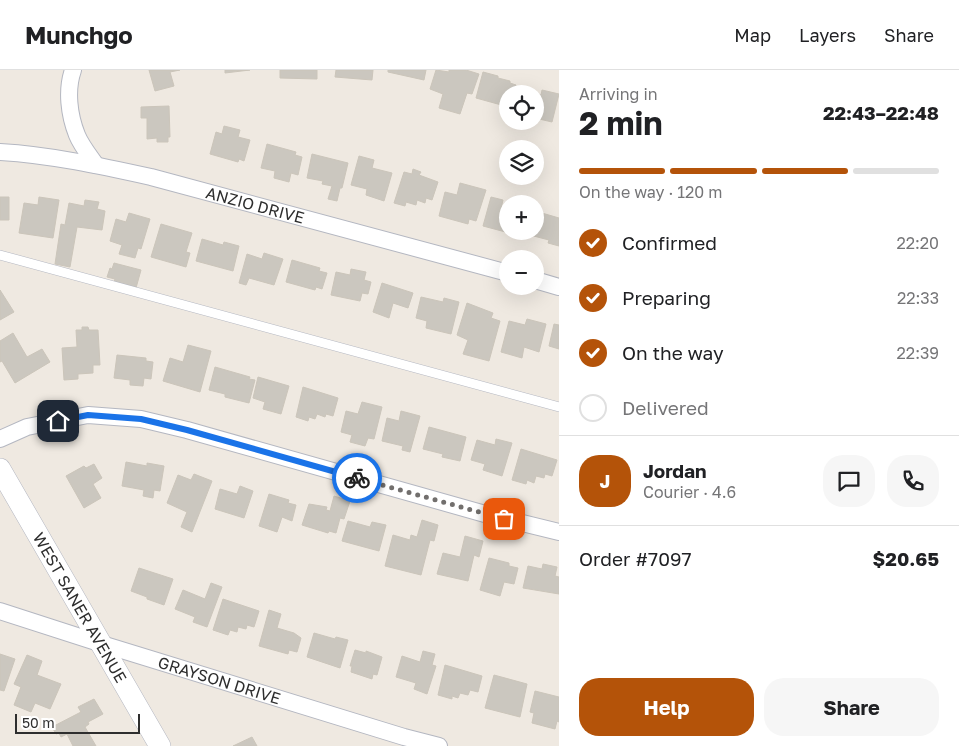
<!DOCTYPE html>
<html lang="en">
<head>
<meta charset="utf-8">
<style>
	body { margin:0; font-family:"Golos Text",sans-serif; background:#f6f6f6; color:#202124; height:100vh; display:flex; flex-direction:column; font-size:19px; white-space:nowrap }
	* { box-sizing:border-box; margin:0 }
	p { font-size:16px; color:#757577 }
	.icon { flex:none; width:28px; height:28px; fill:none; stroke:currentColor; stroke-width:2; stroke-linecap:round; stroke-linejoin:round }
	.map { position:relative; flex:1; overflow:hidden }
	.panel { display:flex; flex-direction:column; background:#fff; width:400px }
	.panel>* { flex:none }
	.controls { position:absolute; left:499px; top:15px; display:grid; gap:10px }
	.controls a { display:grid; place-items:center; width:45px; height:45px; border-radius:50%; background:#fff; box-shadow:0 5px 20px #0002; font-size:25px }
	.scale { position:absolute; left:15px; bottom:12px; width:125px; box-sizing:border-box; padding-left:5px; border:2px solid #2e2e2e; border-top:0; font-size:14px; line-height:18px; white-space:nowrap; color:#2e2e2e; -webkit-text-stroke:4px #fff; paint-order:stroke }
	.pin { position:absolute; display:grid; place-items:center; width:42px; height:42px; color:#fff; margin:-21px; border-radius:10px; box-shadow:0 2px 8px #0006 }
	.courier { position:absolute; display:grid; place-items:center; width:50px; height:50px; margin:-25px; border:4px solid #1a73e8; border-radius:50%; background:#fff; color:#222; box-shadow:0 1px 6px #0007 }
	.headline em { font-style:normal; font-weight:700 }
	.headline div { display:flex; flex-direction:column-reverse }
	.headline { display:flex; align-items:center; justify-content:space-between; height:85px; padding:0 20px }
	h1 { font-size:32px; font-weight:700; line-height:38px }
	.bar { display:grid; grid-template-columns:repeat(4,1fr); gap:8px 5px; align-content:center; height:60px; padding:0 20px }
	.bar i { height:6px; border-radius:4px; background:#e0e0e0 }
	.bar .on { background:#b45309 }
	.bar p { grid-column:span 4 }
	.line { display:flex; align-items:center; gap:12px; padding:0 20px; border-top:1px solid #e0e0e0 }
	.line div { flex:1 }
	.round { display:grid; place-items:center; flex:none; width:52px; height:52px; border-radius:20px; background:#f6f6f6 }
	ol { padding:0 20px; list-style:none }
	li { display:flex; align-items:center; gap:15px; height:55px }
	li p { margin-inline-start:auto }
	li .icon { padding:5px; border-radius:50%; background:#b45309; color:#fff; stroke-width:4 }
	li:last-child { color:#757577 }
	li i { width:28px; height:28px; border:2px solid #e0e0e0; border-radius:50% }
	.cta { display:flex; gap:10px; margin-top:auto; padding:10px 20px }
	.cta a { flex:1; height:58px; border-radius:20px; background:#b45309; color:#fff; font-size:20px; font-weight:700; line-height:58px; text-align:center }
	.cta a+a { background:#f6f6f6; color:#202124 }
	header { display:flex; align-items:center; gap:30px; box-sizing:border-box; height:70px; padding:0 25px; background:#fff; border-bottom:1px solid #e0e0e0 }
	header strong { font-size:24px }
	nav { display:flex; gap:28px; margin-inline-start:auto; font-size:18px }
	main { display:flex; flex:1; min-height:0 }
	.map>svg:first-child { display:block }
</style>
</head>
<body>
<header>
<strong>Munchgo</strong>
<nav><a>Map</a><a>Layers</a><a>Share</a></nav>
</header>
<main>
<div class="map">
<svg width="559" height="676" viewBox="0 0 559 676">
	<rect width="100%" height="100%" fill="#efe9e1"/>
	<path fill="#cbc7bf" stroke="#cbc5ba" d="M 149,0 L 180,0 L 170,2 L 174,16 L 155,21 Z
		M 225,0 L 250,0 L 225,3 Z
		M 280,0 L 317,0 L 317,9 L 280,8 Z
		M 336,0 L 373,0 L 372,10 L 335,7 Z
		M 388,0 L 426,0 L 424,10 L 388,2 Z
		M 436,0 L 449,2 L 449,0 L 466,0 L 479,4 L 472,24 L 467,23 L 460,44 L 439,38 L 443,24 L 430,19 Z
		M 483,2 L 498,6 L 498,8 L 510,11 L 510,13 L 516,15 L 514,24 L 508,24 L 508,33 L 506,33 L 505,36 L 476,28 Z
		M 542,20 L 559,24 L 552,52 L 535,48 L 535,24 L 541,25 Z
		M 169,36 L 170,67 L 168,67 L 168,72 L 157,72 L 157,68 L 147,69 L 147,48 L 141,48 L 141,37 Z
		M 224,56 L 240,60 L 238,67 L 250,70 L 244,91 L 239,89 L 238,92 L 210,84 L 216,62 L 222,64 Z
		M 267,74 L 296,82 L 295,85 L 302,87 L 298,105 L 291,103 L 289,112 L 274,108 L 275,101 L 261,98 Z
		M 312,84 L 348,93 L 342,118 L 340,118 L 337,131 L 328,129 L 332,116 L 322,114 L 323,111 L 307,108 Z
		M 359,86 L 374,90 L 372,98 L 392,103 L 384,131 L 366,125 L 367,119 L 351,115 Z
		M 413,99 L 421,102 L 419,105 L 438,112 L 432,130 L 426,128 L 425,133 L 417,130 L 416,135 L 406,132 L 405,136 L 394,133 L 404,102 L 412,104 Z
		M 460,113 L 486,120 L 476,151 L 469,149 L 468,154 L 439,146 L 445,122 L 457,125 Z
		M 0,127 L 9,127 L 9,150 L 0,150 Z
		M 39,127 L 59,130 L 53,168 L 19,163 L 24,133 L 38,135 Z
		M 491,127 L 503,130 L 501,139 L 508,140 L 508,161 L 519,161 L 518,164 L 514,163 L 513,164 L 483,156 Z
		M 85,130 L 99,132 L 97,139 L 105,141 L 102,160 L 77,157 L 70,197 L 55,194 L 61,154 L 65,155 L 69,133 L 84,136 Z
		M 535,141 L 559,148 L 559,176 L 548,173 L 549,170 L 526,164 L 527,161 L 535,161 Z
		M 129,143 L 150,149 L 141,179 L 138,178 L 135,188 L 119,184 L 122,175 L 110,171 L 116,149 L 126,152 Z
		M 161,154 L 192,163 L 186,182 L 190,183 L 186,197 L 151,187 Z
		M 202,169 L 223,175 L 224,172 L 239,176 L 233,201 L 196,191 Z
		M 264,183 L 283,189 L 274,215 L 249,208 L 246,215 L 239,213 L 247,184 L 262,189 Z
		M 292,190 L 320,198 L 319,201 L 327,203 L 322,219 L 316,217 L 315,220 L 286,212 Z
		M 114,193 L 141,200 L 136,218 L 114,212 L 115,209 L 107,207 L 110,198 L 112,199 Z
		M 351,199 L 366,202 L 364,210 L 371,212 L 368,224 L 362,223 L 360,231 L 331,225 L 336,202 L 350,205 Z
		M 382,213 L 413,223 L 408,238 L 393,233 L 389,248 L 373,242 Z
		M 0,220 L 14,242 L 0,250 Z
		M 421,227 L 443,232 L 444,228 L 459,232 L 451,264 L 426,258 L 427,251 L 416,248 Z
		M 467,233 L 493,243 L 491,248 L 500,251 L 489,291 L 463,284 L 468,270 L 457,265 Z
		M 527,249 L 546,254 L 539,282 L 524,277 L 522,288 L 501,282 L 509,251 L 525,255 Z
		M 554,254 L 559,255 L 559,279 L 549,276 Z
		M 82,257 L 88,257 L 89,260 L 98,260 L 100,295 L 93,295 L 93,303 L 78,304 L 78,309 L 64,310 L 62,278 L 77,277 L 76,260 L 82,260 Z
		M 13,263 L 27,287 L 42,279 L 50,292 L 15,313 L 2,291 L 0,292 L 0,271 Z
		M 188,275 L 211,281 L 200,322 L 163,311 L 170,288 L 183,292 Z
		M 117,285 L 146,288 L 146,291 L 153,292 L 151,309 L 144,308 L 143,316 L 130,315 L 130,310 L 114,308 Z
		M 215,297 L 250,307 L 249,309 L 255,310 L 249,333 L 225,327 L 225,324 L 209,320 Z
		M 258,307 L 289,316 L 281,344 L 263,339 L 265,332 L 253,328 Z
		M 303,317 L 338,328 L 333,346 L 326,344 L 325,347 L 317,344 L 315,349 L 309,347 L 308,351 L 296,347 Z
		M 362,332 L 382,337 L 374,369 L 368,368 L 365,376 L 350,372 L 352,365 L 341,362 L 346,341 L 358,344 Z
		M 401,341 L 420,346 L 410,382 L 402,380 L 403,376 L 382,371 L 387,348 L 399,351 Z
		M 429,357 L 466,367 L 460,391 L 442,387 L 443,384 L 423,379 Z
		M 496,369 L 512,373 L 502,406 L 483,400 L 485,394 L 471,390 L 477,370 L 495,375 Z
		M 521,379 L 557,390 L 552,406 L 545,404 L 544,408 L 536,406 L 534,413 L 527,410 L 526,414 L 512,410 Z
		M 126,392 L 147,396 L 147,393 L 164,396 L 160,421 L 154,420 L 153,428 L 143,426 L 144,420 L 122,416 Z
		M 94,394 L 102,408 L 93,414 L 101,428 L 84,438 L 66,406 L 84,396 L 86,398 Z
		M 194,404 L 212,411 L 192,462 L 181,457 L 187,442 L 167,433 L 178,405 L 191,410 Z
		M 240,416 L 253,421 L 244,448 L 215,439 L 220,419 L 237,424 Z
		M 269,424 L 289,430 L 288,433 L 296,435 L 292,451 L 282,447 L 277,462 L 259,456 Z
		M 334,426 L 350,431 L 344,449 L 340,448 L 336,463 L 329,461 L 328,463 L 302,455 L 309,434 L 327,437 L 326,440 L 330,441 Z
		M 422,450 L 438,455 L 434,471 L 430,470 L 421,505 L 385,496 L 393,465 L 410,470 L 411,465 L 417,467 Z
		M 348,451 L 370,457 L 372,452 L 386,455 L 379,481 L 342,471 Z
		M 465,466 L 483,471 L 479,487 L 474,485 L 468,511 L 437,504 L 443,483 L 460,487 Z
		M 489,488 L 509,493 L 509,496 L 518,498 L 514,514 L 504,512 L 500,526 L 480,520 Z
		M 543,494 L 557,497 L 555,506 L 559,507 L 559,524 L 523,518 L 528,496 L 542,499 Z
		M 139,498 L 173,509 L 164,535 L 147,529 L 147,527 L 131,521 Z
		M 211,513 L 222,517 L 207,557 L 193,552 L 195,547 L 175,539 L 183,520 L 205,529 Z
		M 223,529 L 259,541 L 254,557 L 247,555 L 246,559 L 238,557 L 237,562 L 230,560 L 228,565 L 213,560 Z
		M 269,540 L 281,544 L 277,558 L 294,563 L 301,568 L 297,582 L 289,580 L 288,584 L 259,576 Z
		M 314,563 L 335,569 L 336,567 L 348,570 L 340,598 L 307,587 Z
		M 355,580 L 366,583 L 366,581 L 382,587 L 377,605 L 373,604 L 372,609 L 351,602 L 352,596 L 350,596 Z
		M 423,581 L 435,584 L 432,595 L 436,596 L 427,624 L 414,619 L 416,613 L 396,607 L 402,586 L 420,592 Z
		M 0,584 L 15,589 L 4,621 L 0,620 Z
		M 27,585 L 42,591 L 37,605 L 61,614 L 50,639 L 35,633 L 31,642 L 14,635 L 21,617 L 14,614 Z
		M 445,595 L 482,606 L 478,622 L 470,620 L 468,625 L 460,623 L 458,628 L 452,626 L 452,629 L 438,625 Z
		M 494,605 L 527,614 L 520,647 L 485,638 Z
		M 535,621 L 559,627 L 559,652 L 557,651 L 555,659 L 532,653 L 534,643 L 530,642 Z
		M 94,629 L 103,644 L 88,652 L 89,654 L 85,657 L 96,676 L 73,676 L 67,664 L 61,667 L 59,663 L 56,664 L 52,657 L 81,642 L 78,637 Z
		M 252,667 L 257,676 L 233,676 Z"/>
	<g fill="none" stroke-linecap="round" stroke-linejoin="round">
		<g stroke="#b4b7c1" stroke-width="10">
			<path id="service" d="M 0,185 L 559,337"/>
		</g>
		<g stroke="#b4b7c1" stroke-width="18">
			<g id="minor">
				<path d="M 73,0 C 66,20 69,45 77,65 C 81,75 89,85 96,95"/>
				<path id="s1" d="M 0,82 C 51,85 101,96 151,107 L 508,203"/>
				<path d="M 535,210 L 559,217"/>
				<path d="M 0,369 L 27,357 L 88,345 L 141,349 L 187,360 L 485,444 L 559,462"/>
				<path id="s2" d="M 0,541 L 102,574 L 404,667 L 439,676"/>
			</g>
		</g>
		<g stroke="#b4b7c1" stroke-width="22">
			<g id="tertiary">
				<path id="s3" d="M 0,399 L 160,676"/>
			</g>
		</g>
		<use href="#service" stroke="#fff" stroke-width="9"/>
		<use href="#minor" stroke="#fff" stroke-width="16"/>
		<use href="#tertiary" stroke="#fff" stroke-width="21"/>
	</g>
	<g fill="none" stroke-linecap="round" stroke-linejoin="round">
		<path stroke="#726f6d" stroke-width="5" stroke-dasharray="0 9" d="M 357,408 L 504,449"/>
		<path stroke="#1a73e8" stroke-width="6" d="M 58,351 L 88,345 L 141,349 L 187,360 L 357,408"/>
	</g>
	<g text-anchor="middle" stroke-width="4.5" stroke-linejoin="round" paint-order="stroke">
		<g font-size="16" fill="#2e2e2e" stroke="#fff">
			<text dy="6" stroke="none"><textPath href="#s1" startOffset="261">ANZIO DRIVE</textPath></text>
			<text dy="6" stroke="none"><textPath href="#s3" startOffset="160">WEST SANER AVENUE</textPath></text>
			<text dy="6" stroke="none"><textPath href="#s2" startOffset="230">GRAYSON DRIVE</textPath></text>
		</g>
	</g>
</svg>
<div class="controls">
<a><svg class="icon" aria-label="locate" viewBox="0 0 24 24"><circle cx="12" cy="12" r="6"/><path d="M12 2v4M12 18v4M2 12h4M18 12h4"/></svg></a>
<a><svg class="icon" aria-label="layers" viewBox="0 0 24 24"><path d="M12 4l9 5-9 5-9-5zM3 14l9 5 9-5"/></svg></a>
<a>+</a>
<a>−</a>
</div>
<div class="scale">50 m</div>
<div class="pin" style="left:504px;top:449px;background:#ea580c"><svg class="icon" aria-label="bag" viewBox="0 0 24 24"><path d="M5 8h14l-1 12H6zM9 8a3 3 0 0 1 6 0"/></svg></div>
<div class="pin" style="left:58px;top:351px;background:#1f2937"><svg class="icon" aria-label="home" viewBox="0 0 24 24"><path d="M3 11l9-7 9 7M6 9v11h12V9"/></svg></div>
<div class="courier" style="left:357px;top:408px"><svg class="icon" aria-label="bike" viewBox="0 0 24 24"><circle cx="6" cy="16" r="4"/><circle cx="18" cy="16" r="4"/><path d="M6 16l4-8h5l3 8M10 8l3 8H6M13 5h3"/></svg></div>
</div>
<section class="panel">
<div class="headline"><div><h1>2 min</h1><p>Arriving in</p></div><em>22:43–22:48</em></div>
<div class="bar"><i class="on"></i><i class="on"></i><i class="on"></i><i></i><p>On the way · 120 m</p></div>
<ol>
<li><svg class="icon" aria-label="check" viewBox="0 0 24 24"><path d="M5 12l5 5 9-10"/></svg>Confirmed<p>22:20</p></li>
<li><svg class="icon" aria-label="check" viewBox="0 0 24 24"><path d="M5 12l5 5 9-10"/></svg>Preparing<p>22:33</p></li>
<li><svg class="icon" aria-label="check" viewBox="0 0 24 24"><path d="M5 12l5 5 9-10"/></svg>On the way<p>22:39</p></li>
<li><i></i>Delivered</li>
</ol>
<div class="line" style="height:90px"><b class="round" style="background:#b45309;color:#fff">J</b><div><b>Jordan</b><p>Courier · 4.6</p></div><a class="round"><svg class="icon" aria-label="chat" viewBox="0 0 24 24"><path d="M4 5h16v11H9l-5 4z"/></svg></a><a class="round"><svg class="icon" aria-label="phone" viewBox="0 0 24 24"><path d="M5 4h4l2 5-3 2q2 4 5 5l2-3 5 2v4C11 20 4 13 5 4z"/></svg></a></div>
<div class="line" style="height:65px"><div>Order #7097</div><b>$20.65</b></div>
<div class="cta"><a>Help</a><a>Share</a></div>
</section>
</main>
</body>
</html>
